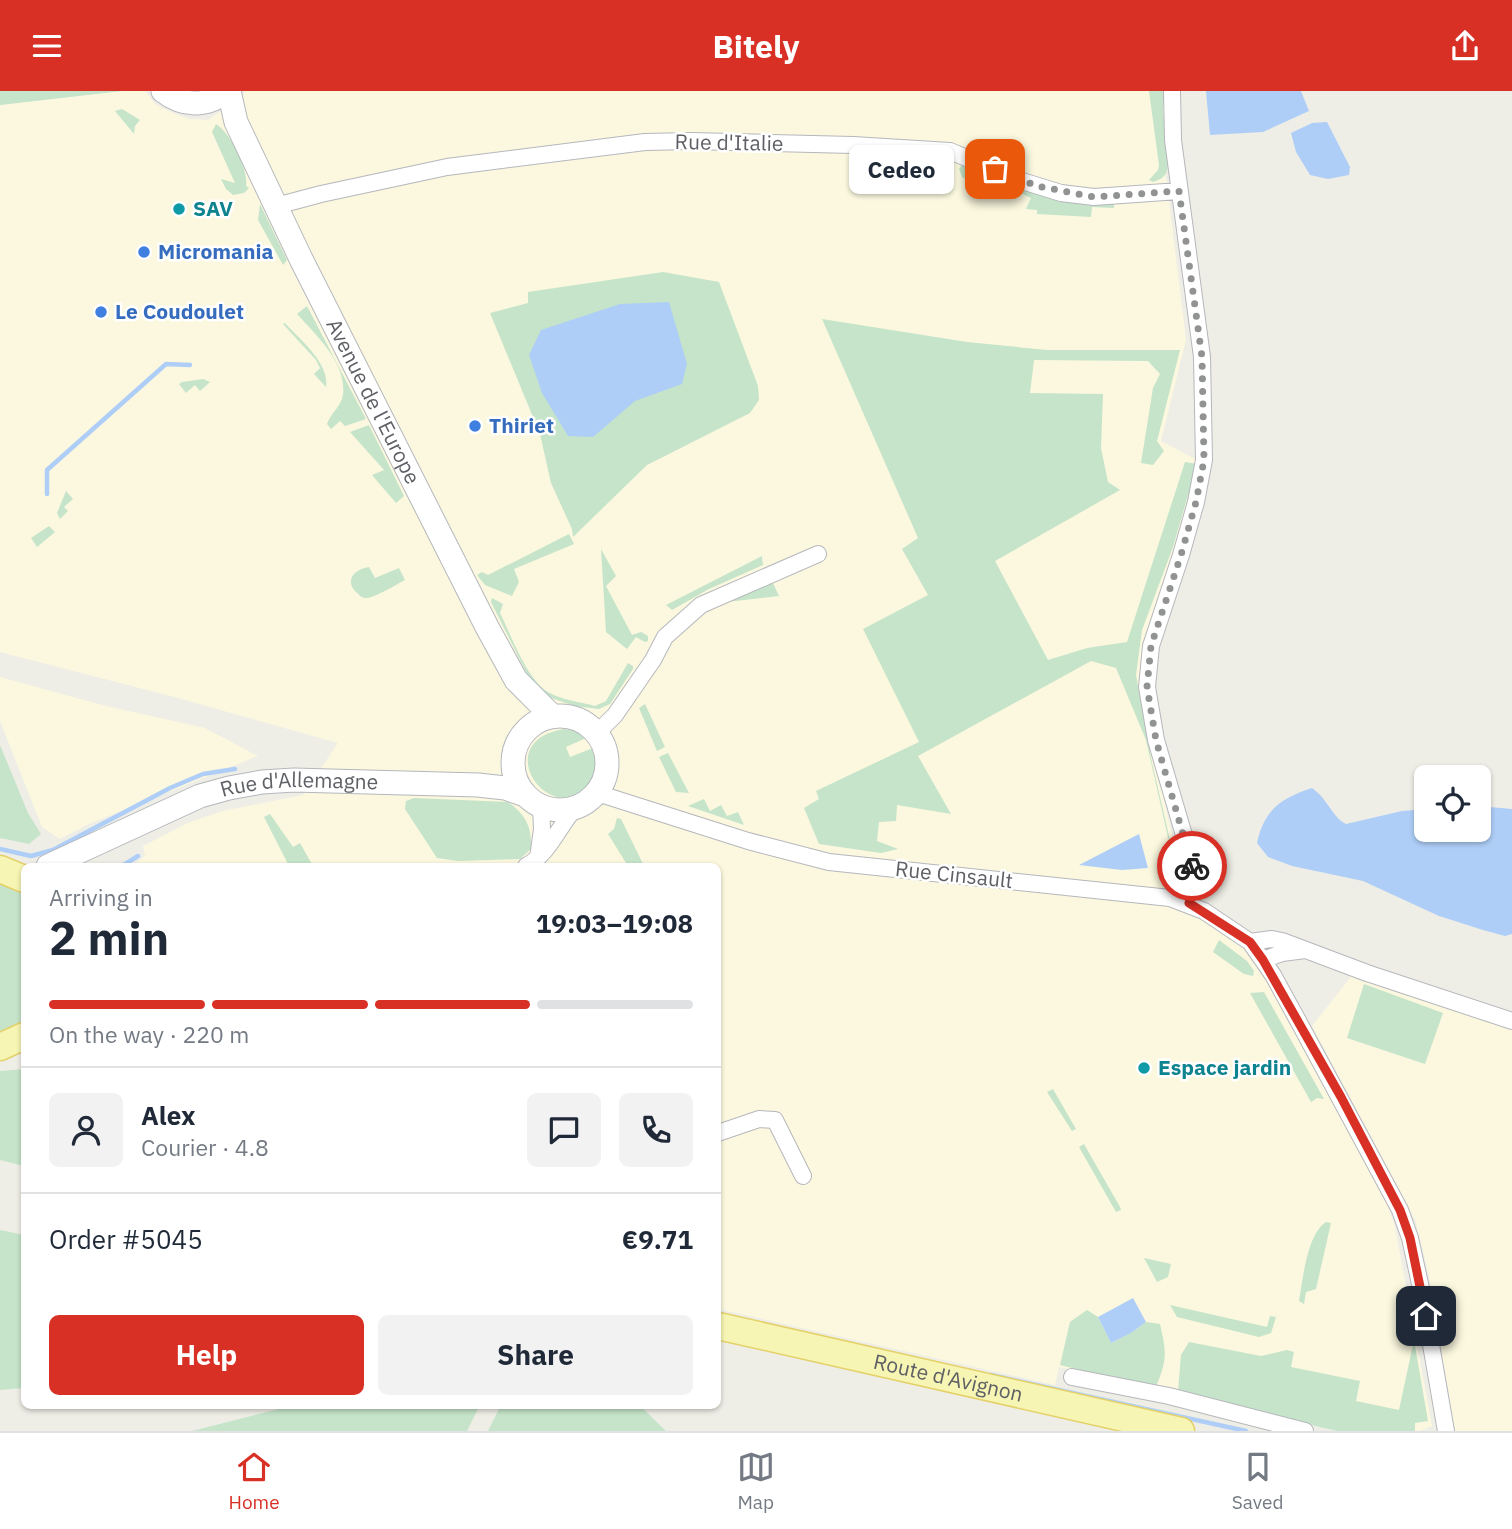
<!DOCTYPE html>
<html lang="en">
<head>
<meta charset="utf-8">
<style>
	body { margin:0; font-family:"IBM Plex Sans",sans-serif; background:#f2f2f3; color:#1f2937; height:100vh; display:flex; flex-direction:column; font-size:26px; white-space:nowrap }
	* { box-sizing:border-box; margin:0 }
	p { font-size:23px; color:#747a83 }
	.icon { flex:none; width:38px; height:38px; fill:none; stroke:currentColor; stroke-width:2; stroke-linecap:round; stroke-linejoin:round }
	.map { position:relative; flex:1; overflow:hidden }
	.panel { position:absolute; left:21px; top:772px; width:700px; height:546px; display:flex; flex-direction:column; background:#fff; border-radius:10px; box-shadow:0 2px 5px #0004 }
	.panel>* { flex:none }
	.tools { position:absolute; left:1414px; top:674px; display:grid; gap:14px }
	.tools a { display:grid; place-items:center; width:77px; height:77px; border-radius:10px; background:#fff; box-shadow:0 2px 5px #0004; font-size:35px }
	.pin { position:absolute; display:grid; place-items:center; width:60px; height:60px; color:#fff; margin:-30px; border-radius:14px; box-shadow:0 4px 10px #0006 }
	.courier { position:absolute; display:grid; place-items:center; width:70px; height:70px; margin:-35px; border:5px solid #d93025; border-radius:50%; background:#fff; color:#222; box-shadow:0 2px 9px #0007 }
	.bubble { position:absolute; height:49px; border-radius:10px; background:#fff; box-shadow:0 2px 5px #0004; font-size:23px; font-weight:800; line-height:49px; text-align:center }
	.headline em { font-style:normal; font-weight:800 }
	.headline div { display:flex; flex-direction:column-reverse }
	.headline { display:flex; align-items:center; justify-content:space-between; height:119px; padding:0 28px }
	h1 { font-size:46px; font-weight:800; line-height:52px }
	.bar { display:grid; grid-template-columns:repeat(4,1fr); gap:10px 7px; align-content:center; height:84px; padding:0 28px }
	.bar i { height:9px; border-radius:5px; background:#e0e1e3 }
	.bar .current { background:#d93025 }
	.bar p { grid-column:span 4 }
	.line { display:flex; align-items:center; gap:18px; padding:0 28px; border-top:2px solid #e0e1e3 }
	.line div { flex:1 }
	.round { display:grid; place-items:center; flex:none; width:74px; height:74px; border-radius:10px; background:#f2f2f3 }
	.primary-button { display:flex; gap:14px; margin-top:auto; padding:14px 28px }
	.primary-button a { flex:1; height:80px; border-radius:10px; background:#d93025; color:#fff; font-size:28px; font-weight:800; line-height:80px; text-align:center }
	.primary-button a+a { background:#f2f2f3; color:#1f2937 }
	header { display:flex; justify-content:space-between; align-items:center; height:91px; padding:0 28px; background:#d93025; color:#fff; font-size:32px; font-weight:800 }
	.tabs { display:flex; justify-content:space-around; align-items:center; height:98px; border-top:2px solid #e0e1e3; background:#fff; font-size:19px; color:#747a83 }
	.tabs a { display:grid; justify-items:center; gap:4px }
	.tabs .current { color:#d93025 }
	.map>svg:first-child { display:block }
</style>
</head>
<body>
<header><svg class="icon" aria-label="menu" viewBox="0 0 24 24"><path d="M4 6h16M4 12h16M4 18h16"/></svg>Bitely<svg class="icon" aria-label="share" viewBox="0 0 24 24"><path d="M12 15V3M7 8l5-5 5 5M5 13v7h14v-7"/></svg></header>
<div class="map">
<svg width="1512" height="1340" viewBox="0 0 1512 1340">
	<rect width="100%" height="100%" fill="#efeee6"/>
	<path fill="#fbf8df" d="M 122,0 L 145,0 L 155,13 L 166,19 L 189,28 L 208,29 L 243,5 L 245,0 L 1164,0 L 1165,77 L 1186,249 L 1161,350 L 1201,371 L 1142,558 L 1141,606 L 1188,816 L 1228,841 L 1255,865 L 1380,1092 L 1395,1136 L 1432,1335 L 1420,1340 L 1337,1340 L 1291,1328 L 1059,1276 L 1055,1294 L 718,1218 L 718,775 L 131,775 L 145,765 L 143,755 L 188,732 L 222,720 L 303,704 L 338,652 L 178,607 L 0,561 L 0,14 Z
		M 0,586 L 106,615 L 205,637 L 258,665 L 89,733 L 60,748 L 42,736 L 0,630 Z
		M 1354,882 L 1512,938 L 1512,1340 L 1455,1340 L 1428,1181 L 1415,1128 L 1312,935 Z"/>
	<path fill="#c5e4c9" d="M 0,0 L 122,0 L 0,14 Z
		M 1149,0 L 1165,0 L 1163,17 L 1168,74 C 1167,85 1162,88 1153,91 L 1149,89 L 1158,79 L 1159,74 Z
		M 122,18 L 140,29 L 135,35 L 134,43 L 115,20 Z
		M 216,33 C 230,41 249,79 246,95 L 249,97 L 244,102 L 233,104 L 226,98 L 221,88 L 235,92 L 212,41 Z
		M 962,74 L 1087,112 L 1114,113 L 1114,117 L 1092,116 L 1091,126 L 1037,123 L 1037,119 L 1026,118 L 1031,107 L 972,78 L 965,88 L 962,86 L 959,78 Z
		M 260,113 L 287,169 L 283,174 L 258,129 Z
		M 663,181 L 719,191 L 758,295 L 759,309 L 750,322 L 647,374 L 573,446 L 572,438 L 551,392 L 540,343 L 490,222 L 528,212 L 528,201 Z
		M 307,215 L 366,328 L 345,335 L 340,330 L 331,338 L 327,333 C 330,323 341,316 343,304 C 347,272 316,244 297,223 Z
		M 822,228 L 967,251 L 1047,259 L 1180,259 L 1157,350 L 1164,360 L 1153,374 L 1141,372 L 1153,297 L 1160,283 L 1148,270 L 1034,269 L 1030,302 L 1103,303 L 1101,357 L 1108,391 L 1120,399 L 995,470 L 1048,569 L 1087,557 L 1127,551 L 1185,371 L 1197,373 L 1173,456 L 1142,539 L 1136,584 L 1151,667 L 1177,779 L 1170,791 L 1160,789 L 1162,777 L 1174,773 L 1146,649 L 1116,577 L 1091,570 L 918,665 L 951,723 L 897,714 L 896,730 L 879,731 L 877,750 L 898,758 L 881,762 L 819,753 L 804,717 L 819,708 L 816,700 L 919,651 L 863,538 L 928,504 L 902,458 L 918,447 Z
		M 285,232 C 299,248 330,272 326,296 L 314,283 L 320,277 L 316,269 L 283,233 Z
		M 203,288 L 210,291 L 200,300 L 195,294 L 186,302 L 179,293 L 182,291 Z
		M 369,334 L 404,405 L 396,412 L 372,384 L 384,379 L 350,341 Z
		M 66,400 L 73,408 L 64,416 L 68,420 L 60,428 L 57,422 Z
		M 49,435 L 55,441 L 37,456 L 31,447 Z
		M 569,443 L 574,453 L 514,478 L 519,491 L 512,505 L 485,494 L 477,484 L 482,481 L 488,484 Z
		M 601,458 L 616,485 L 606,495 L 632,544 L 641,541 L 648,545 L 648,550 L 645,551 L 636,546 L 627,558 L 606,541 Z
		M 762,465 L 763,474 L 709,498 L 672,519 L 666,514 Z
		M 369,476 L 375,487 L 399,477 L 405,489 C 397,493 373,508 365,507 C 361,507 359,503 356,501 C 344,489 355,478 369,476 Z
		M 772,490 L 779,505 L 726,511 Z
		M 492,507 L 503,513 L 500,522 C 511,544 527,589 548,601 C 561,609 581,611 595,615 L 606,610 L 628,572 L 633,575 L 633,578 L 610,613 L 599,618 L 575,615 L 542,604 L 532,593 L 491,511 Z
		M 645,613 L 665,656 L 657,660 L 639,617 Z
		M 564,638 L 575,640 L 586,647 L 566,656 L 570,666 L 593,657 C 597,671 597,683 588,694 C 551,739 487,651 564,638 Z
		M 0,654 L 28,722 L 41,743 L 29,753 L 0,747 Z
		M 668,662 L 689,702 L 676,701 L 659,666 Z
		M 414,707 L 508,711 C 526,724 532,736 531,758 L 520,768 L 458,770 L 437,767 L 405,718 L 406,710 Z
		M 704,708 L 710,720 L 721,714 L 727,725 L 738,721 L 744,734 L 688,715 Z
		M 270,723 L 293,756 L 300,752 L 313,775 L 289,775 L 264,726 Z
		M 617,727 L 621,728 L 644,775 L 628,775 L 608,743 L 614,738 Z
		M 0,790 L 24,803 L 24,931 L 0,944 Z
		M 1219,849 L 1247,870 L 1254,880 L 1253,885 L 1244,883 L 1213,861 Z
		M 1364,893 L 1443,922 L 1425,973 L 1347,947 Z
		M 1264,901 L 1324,1008 L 1317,1007 L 1311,1011 L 1250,902 Z
		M 24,978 L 24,1075 L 0,1069 L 0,980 Z
		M 1053,998 L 1076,1038 L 1072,1040 L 1047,1001 Z
		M 1084,1053 L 1120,1116 L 1121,1119 L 1116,1121 L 1079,1056 Z
		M 1326,1131 L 1331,1132 L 1316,1198 L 1306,1201 L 1304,1213 L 1299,1210 C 1303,1188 1307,1143 1326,1131 Z
		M 0,1139 L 24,1144 L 24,1297 L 0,1299 Z
		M 1144,1167 L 1171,1173 L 1168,1186 L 1157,1191 Z
		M 1170,1214 L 1267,1236 L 1270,1225 L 1276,1226 L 1271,1242 L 1259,1246 L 1177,1226 Z
		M 1087,1219 L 1098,1226 L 1111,1252 L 1131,1242 L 1146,1231 L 1160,1233 C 1167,1263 1167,1270 1155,1298 L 1060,1274 L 1070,1231 Z
		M 1414,1249 L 1428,1330 L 1415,1332 L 1415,1340 L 1337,1340 L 1196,1307 L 1178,1300 L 1181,1264 L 1189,1251 L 1261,1265 L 1287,1259 L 1294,1261 L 1291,1276 L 1360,1290 L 1356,1310 L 1399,1319 Z
		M 295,1314 L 480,1314 L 467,1340 L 192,1340 Z
		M 501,1314 L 639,1314 L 666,1340 L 488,1340 Z"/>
	<path fill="#aecef7" d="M 1206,0 L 1301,0 L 1309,20 L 1263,41 L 1210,44 Z
		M 1327,31 L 1350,76 L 1349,84 L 1328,88 L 1310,84 L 1296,61 L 1291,42 L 1312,32 Z
		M 669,211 L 687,273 L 682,293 L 635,310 L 593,346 L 568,345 L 542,302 L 529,264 L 541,239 L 620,213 Z
		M 1312,697 C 1328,708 1332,726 1346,733 L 1402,720 L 1426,718 L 1426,738 L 1479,738 L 1479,715 L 1512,718 L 1512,843 L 1505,845 L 1483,839 L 1439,825 L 1363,790 L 1292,775 L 1268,766 L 1257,752 C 1264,719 1281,707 1312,697 Z
		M 1139,743 L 1148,777 L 1122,779 L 1079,774 Z
		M 1133,1207 L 1146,1231 L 1131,1242 L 1111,1252 L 1098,1226 Z"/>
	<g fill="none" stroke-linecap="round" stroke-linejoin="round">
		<path stroke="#aecef7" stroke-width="4.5" d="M 47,403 L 47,379 L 166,273 L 190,274
			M 0,758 L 31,765 L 53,759 L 170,697 L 203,683 L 235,678
			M 122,775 L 138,765
			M 991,1284 L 1246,1340"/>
		<g stroke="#b6b7bc" stroke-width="18">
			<path id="street" d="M 1172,0 L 1173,49 L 1202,266 L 1204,369 L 1196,411 L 1181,464 L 1151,555 L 1147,596 L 1156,649 L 1191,768 L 1195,795 L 1189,812
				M 276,115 L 321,103 L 447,76 L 645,51 L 691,50 L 853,54 L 950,60 L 1019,89 L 1061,102 L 1094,106 L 1179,100
				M 597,642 L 615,624 L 653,569 L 665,546 L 701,514 L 818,463
				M 597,702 L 748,750 L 829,771 L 1170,807 L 1204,820 L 1250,851 L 1273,884 L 1302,937 L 1400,1119 L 1410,1147 L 1422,1202 L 1446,1340
				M 538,767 L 542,738 L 541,715
				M 526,775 C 550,762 558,736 576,716
				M 1250,851 L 1272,848 L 1282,850 L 1367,882 L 1512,930
				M 1263,869 L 1282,862 L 1305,859
				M 718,1042 L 759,1028 L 775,1029 L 803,1085
				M 1072,1286 L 1169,1305 L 1305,1340"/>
		</g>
		<g stroke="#b5b7bc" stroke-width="25">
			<g id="secondary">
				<path d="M 163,0 C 182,15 206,17 226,0"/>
				<path id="s1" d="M 229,0 L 236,31 L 301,168 L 487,536 L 516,589 L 552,625"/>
				<circle cx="560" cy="672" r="47"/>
				<path id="s2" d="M 48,775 L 200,705 L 229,697 L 262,691 L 294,689 L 478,694 L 505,697 L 525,704"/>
			</g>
		</g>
		<g stroke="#e4d16a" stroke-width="29">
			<g id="primary">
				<path d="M 0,778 L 24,788"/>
				<path d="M 0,956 L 24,945"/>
				<path id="s3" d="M 718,1235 L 1181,1340"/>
			</g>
		</g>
		<use href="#street" stroke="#fff" stroke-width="16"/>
		<use href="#secondary" stroke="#fff" stroke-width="23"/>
		<use href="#primary" stroke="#f7f5b3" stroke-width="26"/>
	</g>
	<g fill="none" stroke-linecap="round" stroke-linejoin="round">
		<path stroke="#919292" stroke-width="7" stroke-dasharray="0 12.6" d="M 995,78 L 1037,95 L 1094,106 L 1179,100 L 1202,266 L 1204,369 L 1196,411 L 1181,464 L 1151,555 L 1147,596 L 1156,649 L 1192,775"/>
		<path stroke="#d93025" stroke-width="9" d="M 1192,775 L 1195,795 L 1189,812 L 1250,851 L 1263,869 L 1341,1006 L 1400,1119 L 1410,1147 L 1426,1225"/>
	</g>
	<g fill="#0f9aa8" stroke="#fff" stroke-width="2.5">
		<circle cx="179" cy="118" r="7"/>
		<circle cx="1144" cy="977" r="7"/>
	</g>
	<g fill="#3f7fe0" stroke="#fff" stroke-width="2.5">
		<circle cx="144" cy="161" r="7"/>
		<circle cx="101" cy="221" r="7"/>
		<circle cx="475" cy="335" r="7"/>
	</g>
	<g text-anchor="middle" stroke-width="5" stroke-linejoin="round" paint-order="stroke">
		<g font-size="21" fill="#5e6065" stroke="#fff">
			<text transform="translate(729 52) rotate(1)" y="7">Rue d'Italie</text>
			<text dy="7" stroke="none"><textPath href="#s1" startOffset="343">Avenue de l'Europe</textPath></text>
			<text dy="7" stroke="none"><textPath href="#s2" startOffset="268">Rue d'Allemagne</textPath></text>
			<text transform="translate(954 784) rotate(6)" y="7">Rue Cinsault</text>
			<text dy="7" stroke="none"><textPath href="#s3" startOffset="236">Route d'Avignon</textPath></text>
		</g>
		<g font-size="21" font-weight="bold" fill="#0d838f" stroke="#fff" text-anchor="start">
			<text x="193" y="125">SAV</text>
			<text x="1158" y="984">Espace jardin</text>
		</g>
		<g font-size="21" font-weight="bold" fill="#366cbe" stroke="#fff" text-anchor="start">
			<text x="158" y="168">Micromania</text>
			<text x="115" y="228">Le Coudoulet</text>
			<text x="489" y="342">Thiriet</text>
		</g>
	</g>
</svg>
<div class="tools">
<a><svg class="icon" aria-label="locate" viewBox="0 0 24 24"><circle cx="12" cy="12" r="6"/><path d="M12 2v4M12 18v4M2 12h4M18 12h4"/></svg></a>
</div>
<div class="pin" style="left:995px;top:78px;background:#ea580c"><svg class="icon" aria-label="bag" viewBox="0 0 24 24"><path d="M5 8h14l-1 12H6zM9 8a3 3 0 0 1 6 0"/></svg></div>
<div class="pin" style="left:1426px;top:1225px;background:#1f2937"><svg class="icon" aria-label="home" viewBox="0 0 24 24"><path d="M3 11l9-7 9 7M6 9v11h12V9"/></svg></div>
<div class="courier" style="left:1192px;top:775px"><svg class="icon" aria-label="bike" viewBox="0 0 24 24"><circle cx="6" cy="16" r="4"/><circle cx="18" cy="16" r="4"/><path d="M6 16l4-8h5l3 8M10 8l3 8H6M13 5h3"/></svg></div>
<div class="bubble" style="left:849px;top:54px;width:105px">Cedeo</div>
<section class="panel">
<div class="headline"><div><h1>2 min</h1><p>Arriving in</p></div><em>19:03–19:08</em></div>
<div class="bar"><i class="current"></i><i class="current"></i><i class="current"></i><i></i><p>On the way · 220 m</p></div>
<div class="line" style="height:126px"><a class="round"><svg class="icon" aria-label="person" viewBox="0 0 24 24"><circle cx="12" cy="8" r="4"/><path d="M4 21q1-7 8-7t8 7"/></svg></a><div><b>Alex</b><p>Courier · 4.8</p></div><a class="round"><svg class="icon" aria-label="chat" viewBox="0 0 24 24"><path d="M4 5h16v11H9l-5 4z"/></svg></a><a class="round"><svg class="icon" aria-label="phone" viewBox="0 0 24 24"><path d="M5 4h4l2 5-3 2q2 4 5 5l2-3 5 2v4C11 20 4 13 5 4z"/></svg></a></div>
<div class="line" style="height:91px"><div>Order #5045</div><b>€9.71</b></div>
<div class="primary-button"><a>Help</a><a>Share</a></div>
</section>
</div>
<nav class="tabs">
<a class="current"><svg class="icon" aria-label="home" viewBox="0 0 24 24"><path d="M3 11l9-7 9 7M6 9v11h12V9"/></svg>Home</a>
<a><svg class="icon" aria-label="map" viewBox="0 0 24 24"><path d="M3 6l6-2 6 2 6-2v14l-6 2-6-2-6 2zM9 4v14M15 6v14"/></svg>Map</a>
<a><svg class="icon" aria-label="saved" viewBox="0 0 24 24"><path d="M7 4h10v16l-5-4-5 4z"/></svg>Saved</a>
</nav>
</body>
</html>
